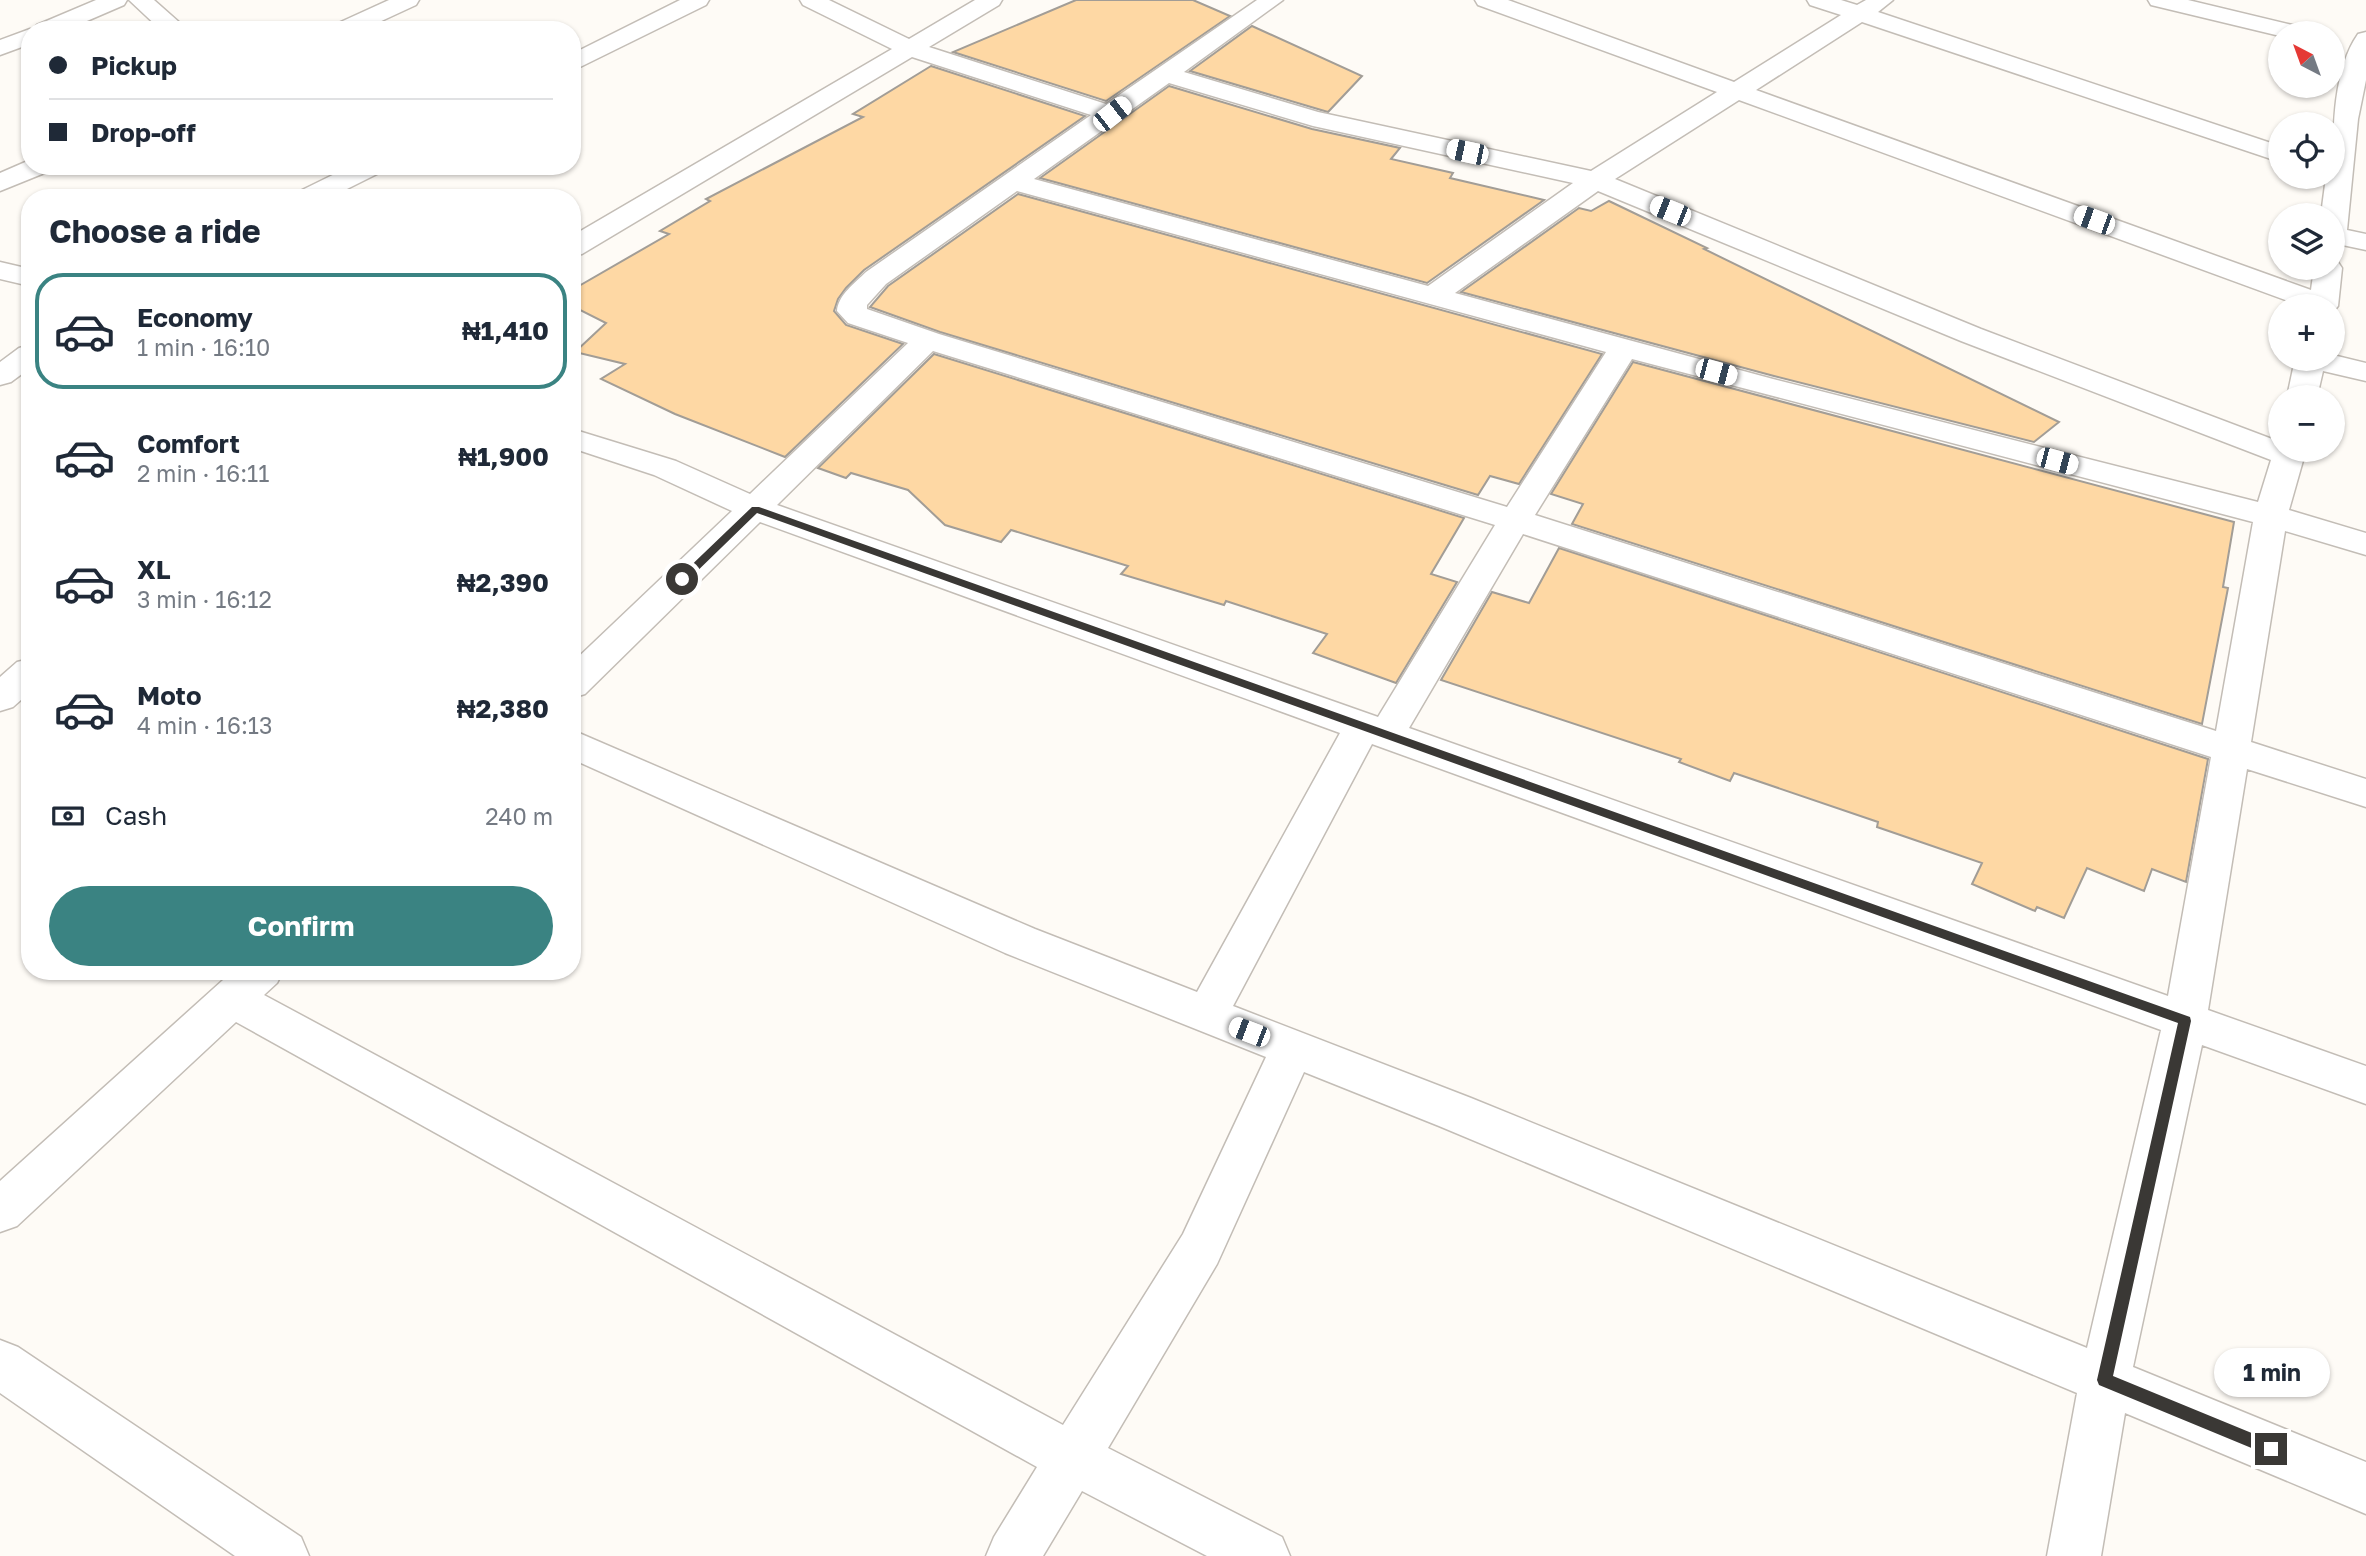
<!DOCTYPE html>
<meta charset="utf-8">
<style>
:root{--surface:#fff;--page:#f2f2f3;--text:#1f2937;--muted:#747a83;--line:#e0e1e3;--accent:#3a8382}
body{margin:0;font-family:"Golos Text",sans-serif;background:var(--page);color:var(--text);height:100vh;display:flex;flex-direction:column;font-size:26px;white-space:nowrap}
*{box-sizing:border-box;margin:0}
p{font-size:23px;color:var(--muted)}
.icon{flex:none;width:38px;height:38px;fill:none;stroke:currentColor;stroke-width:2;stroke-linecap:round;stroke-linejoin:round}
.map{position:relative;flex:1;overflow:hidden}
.sheet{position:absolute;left:21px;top:189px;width:560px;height:791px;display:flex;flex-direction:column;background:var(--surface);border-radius:28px;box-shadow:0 2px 5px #0004}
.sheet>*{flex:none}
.banner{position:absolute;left:21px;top:21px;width:560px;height:154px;border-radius:28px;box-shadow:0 2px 5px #0004;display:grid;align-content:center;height:154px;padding:0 28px;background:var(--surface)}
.needle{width:46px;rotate:319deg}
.fabs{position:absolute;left:2268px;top:21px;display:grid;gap:14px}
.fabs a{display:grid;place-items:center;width:77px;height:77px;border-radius:50%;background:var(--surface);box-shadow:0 2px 5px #0004;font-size:35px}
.end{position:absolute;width:32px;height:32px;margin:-16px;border:9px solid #3a3835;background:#fff;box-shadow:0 0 0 4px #fff}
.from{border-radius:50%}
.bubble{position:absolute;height:49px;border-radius:24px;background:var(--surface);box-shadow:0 2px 5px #0004;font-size:23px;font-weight:700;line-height:49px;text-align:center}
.car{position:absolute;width:21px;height:42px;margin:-21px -10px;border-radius:9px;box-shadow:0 0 5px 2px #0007;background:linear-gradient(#fff 24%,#345 0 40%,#fff 0 76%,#345 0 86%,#fff 0)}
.banner b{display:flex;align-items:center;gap:24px;height:66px;font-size:26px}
.banner b+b{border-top:2px solid var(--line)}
.banner i{width:18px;height:18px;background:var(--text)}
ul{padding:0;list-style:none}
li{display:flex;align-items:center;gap:21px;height:116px;margin:0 14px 10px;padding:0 14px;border:4px solid transparent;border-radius:28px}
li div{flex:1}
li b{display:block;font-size:26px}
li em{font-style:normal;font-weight:700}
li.selected{border-color:var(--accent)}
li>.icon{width:63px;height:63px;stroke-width:1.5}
h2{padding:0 28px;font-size:32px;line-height:84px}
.pay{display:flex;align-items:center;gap:18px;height:77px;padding:0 28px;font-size:26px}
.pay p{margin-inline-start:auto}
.cta{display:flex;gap:14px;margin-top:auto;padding:14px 28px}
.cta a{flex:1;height:80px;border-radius:42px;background:var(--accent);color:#fff;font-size:28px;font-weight:700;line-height:80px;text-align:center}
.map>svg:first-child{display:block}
</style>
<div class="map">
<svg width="2366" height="1556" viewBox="0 0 2366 1556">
<rect width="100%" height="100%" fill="#fefbf6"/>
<path fill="#fed8a4" stroke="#a29d96" stroke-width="2" d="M1076,0H1193L1230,16L1106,101L953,52Z
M1252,26L1362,76L1328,112L1190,71Z
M931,66L1085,116L864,270L846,288L838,299L834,311L846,325L903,344L785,457L675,414L601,379L625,364L575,352L606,323L572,306V290L669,234L660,231L710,201L706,199L863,117L853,114Z
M1169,86L1312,129L1400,148L1391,159L1453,173L1450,178L1544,200L1427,283L1040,178Z
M1018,194L1602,354L1519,484L1490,476L1478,495L940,332L870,307L888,286Z
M1609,201L1707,248L1704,249L2059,422L2034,442L1774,376L1461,292L1579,208L1591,211Z
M934,354L1464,518L1431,574L1457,582L1396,683L1313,653L1327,634L1226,601L1224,605L1121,574L1128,566L1011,530L1001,542L945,525L908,490L851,473L846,478L818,468Z
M1633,362L2234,522L2223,587L2228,588L2202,724L1572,524L1583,504L1551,494Z
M1559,548L2208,759L2186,882L2152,869L2144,891L2087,868L2064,918L2037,907L2035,911L1972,884L1982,863L1877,827L1878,822L1734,773L1730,781L1679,762L1681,759L1441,680L1492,592L1529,603Z"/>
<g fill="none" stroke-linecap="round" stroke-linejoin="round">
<g stroke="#c3bdb6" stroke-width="3">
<path id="street" d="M96,0H127L124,5L66,30H33L37,25Z
M129,0H154L188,30H161Z
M389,0H419L416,5L362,30H330L334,25Z
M680,0H709L706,5L572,71V54Z
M800,0H829L909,39L975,0H1002L999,5L929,47L1106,104L1257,0H1283L1184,72L1318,112L1591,171L1717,92L1478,5L1475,0H1508L1734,82L1841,15L1810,5L1807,0H1841L1857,5L1866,0H1893L1878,12L2280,146V162L1862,22L1756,90L2311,290L2314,268H2333V261L2338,262L2342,268L2338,306L2333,312V306H2302L1739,100L1615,179L1981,329L2280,442V450H2306L2289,510L2366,533V555L2285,531L2251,742L2366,779V807L2247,769L2208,1010L2366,1066V1104L2202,1045L2133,1367L2366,1462V1514L2125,1413L2101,1556H2047L2077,1393L1439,1126L1304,1072L1217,1264L1108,1448L1282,1537L1290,1556H1207L1082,1491L1043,1556H986L994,1537L1037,1467L236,1022L17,1226L0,1232V1181L233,971H283L277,983L264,995L1063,1425L1183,1234L1266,1057L1005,953L572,759V730L1035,929L1197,992L1340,733L760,522L585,694L572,698V663L732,511L654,475L572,448V429L676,461L750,494L908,343L848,323L837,311C838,295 855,283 866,272L1091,115L912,57L582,254L572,256V236L892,49L803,5ZM1169,83L1313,126L1573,183L1428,286L1034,179ZM1017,191L1606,352L1507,507L939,334L867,309V305L886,284ZM1598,191L1961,341L2271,460L2258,502L1773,379L1455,293ZM933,351L1495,525L1378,717L777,505ZM1632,359L2253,522L2216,731L1535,515ZM1523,534L2211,757L2168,996L1409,728ZM1372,744L2161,1030L2087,1348L1471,1098L1233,1006Z
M2148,0H2188L2305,28L2309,33H2280V36L2151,5Z
M30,29L33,30H30V44L0,55V40Z
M2366,32V80L2358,119L2347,230L2366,234V250L2333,243V215H2321L2326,177H2333C2333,134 2332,71 2358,34Z
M30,160V166H51L47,172L0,191V173Z
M351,166H385L381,172L329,198H295L298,192Z
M0,262L30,269V286L0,279Z
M30,345V368L11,382L0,385V362L19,348Z
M2333,355L2366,363V381L2323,371L2317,397H2287L2295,359H2333Z
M30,659V692L13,707L0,711V677L17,662Z
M0,1340L18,1347L301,1537L309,1556H235L0,1393Z"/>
</g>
<use href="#street" fill="#fff" fill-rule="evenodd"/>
</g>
<path fill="#3a3835" d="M752,507H759L2190,1017L2191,1021L2113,1376L2276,1443L2279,1449L2276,1454L2271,1456L2266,1454L2099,1385L2097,1380L2178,1023L757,513L686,582H679V577Z"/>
</svg>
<div class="fabs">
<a><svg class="needle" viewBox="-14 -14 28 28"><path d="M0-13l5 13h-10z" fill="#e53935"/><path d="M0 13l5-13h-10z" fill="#747a83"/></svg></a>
<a><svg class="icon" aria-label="locate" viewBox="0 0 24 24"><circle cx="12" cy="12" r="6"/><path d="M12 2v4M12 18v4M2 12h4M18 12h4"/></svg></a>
<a><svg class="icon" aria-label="layers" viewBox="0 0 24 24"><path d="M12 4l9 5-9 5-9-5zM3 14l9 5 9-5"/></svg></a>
<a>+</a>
<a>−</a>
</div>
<i class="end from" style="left:682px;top:579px"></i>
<i class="end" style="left:2271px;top:1449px"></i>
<div class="bubble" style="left:2214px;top:1348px;width:116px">1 min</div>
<i class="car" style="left:1112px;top:114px;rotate:52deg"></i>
<i class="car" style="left:1467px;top:152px;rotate:282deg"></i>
<i class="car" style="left:1670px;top:211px;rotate:292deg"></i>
<i class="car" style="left:2094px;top:220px;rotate:290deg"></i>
<i class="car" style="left:1716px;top:372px;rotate:105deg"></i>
<i class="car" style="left:2057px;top:461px;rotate:105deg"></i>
<i class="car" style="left:1249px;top:1032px;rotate:291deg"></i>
<div class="banner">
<b><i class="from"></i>Pickup</b>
<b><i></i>Drop-off</b>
</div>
<section class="sheet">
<h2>Choose a ride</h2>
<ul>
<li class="selected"><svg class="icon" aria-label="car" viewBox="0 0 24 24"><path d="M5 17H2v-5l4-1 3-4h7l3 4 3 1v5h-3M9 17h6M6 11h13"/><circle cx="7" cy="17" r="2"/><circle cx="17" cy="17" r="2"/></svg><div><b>Economy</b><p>1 min · 16:10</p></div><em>₦1,410</em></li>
<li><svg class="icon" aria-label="car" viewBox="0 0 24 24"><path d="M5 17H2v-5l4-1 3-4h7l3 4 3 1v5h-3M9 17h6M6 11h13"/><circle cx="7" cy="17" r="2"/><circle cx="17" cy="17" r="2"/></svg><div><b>Comfort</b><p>2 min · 16:11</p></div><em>₦1,900</em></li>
<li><svg class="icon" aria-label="car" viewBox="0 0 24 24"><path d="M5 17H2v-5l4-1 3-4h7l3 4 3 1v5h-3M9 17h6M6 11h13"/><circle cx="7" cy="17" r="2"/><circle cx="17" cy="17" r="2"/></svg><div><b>XL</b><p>3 min · 16:12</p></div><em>₦2,390</em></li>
<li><svg class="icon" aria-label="car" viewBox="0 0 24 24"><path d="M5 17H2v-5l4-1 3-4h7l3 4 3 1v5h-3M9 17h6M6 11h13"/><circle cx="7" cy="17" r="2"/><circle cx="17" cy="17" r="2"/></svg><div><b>Moto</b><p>4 min · 16:13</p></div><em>₦2,380</em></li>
</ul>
<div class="pay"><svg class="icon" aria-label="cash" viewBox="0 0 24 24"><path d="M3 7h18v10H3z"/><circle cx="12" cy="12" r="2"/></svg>Cash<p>240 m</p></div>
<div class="cta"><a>Confirm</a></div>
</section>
</div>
